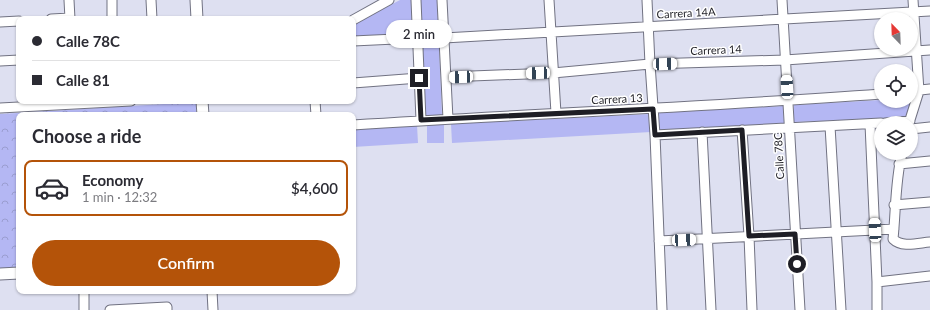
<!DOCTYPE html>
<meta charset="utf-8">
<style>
:root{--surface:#fff;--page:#f7f7f7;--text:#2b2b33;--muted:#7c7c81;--line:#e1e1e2;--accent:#b45309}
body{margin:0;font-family:Lato,sans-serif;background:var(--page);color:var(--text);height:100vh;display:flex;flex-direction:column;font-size:15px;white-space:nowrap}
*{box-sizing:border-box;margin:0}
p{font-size:13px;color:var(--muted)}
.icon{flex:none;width:22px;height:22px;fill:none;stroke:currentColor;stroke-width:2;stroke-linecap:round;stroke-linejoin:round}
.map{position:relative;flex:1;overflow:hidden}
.drawer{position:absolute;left:16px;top:112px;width:340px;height:182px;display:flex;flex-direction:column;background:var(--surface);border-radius:8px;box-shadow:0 1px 3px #0004}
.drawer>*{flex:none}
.guide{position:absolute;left:16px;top:16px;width:340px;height:88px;border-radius:8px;box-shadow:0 1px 3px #0004;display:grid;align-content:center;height:88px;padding:0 16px;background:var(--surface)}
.needle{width:26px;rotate:337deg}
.tools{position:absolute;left:874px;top:12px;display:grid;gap:8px}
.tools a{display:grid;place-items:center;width:44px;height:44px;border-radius:50%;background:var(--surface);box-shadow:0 1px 3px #0004;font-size:20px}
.end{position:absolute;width:18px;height:18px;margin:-9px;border:5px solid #1e1e25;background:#fff;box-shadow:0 0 0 2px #fff}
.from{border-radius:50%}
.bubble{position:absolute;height:28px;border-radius:14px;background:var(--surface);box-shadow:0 1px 3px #0004;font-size:13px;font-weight:600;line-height:28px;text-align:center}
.car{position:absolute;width:12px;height:24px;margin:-12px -6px;border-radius:5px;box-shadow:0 0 3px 1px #0007;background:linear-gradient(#fff 24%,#345 0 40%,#fff 0 76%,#345 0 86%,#fff 0)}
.guide b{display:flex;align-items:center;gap:14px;height:38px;font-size:15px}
.guide b+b{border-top:1px solid var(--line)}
.guide i{width:10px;height:10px;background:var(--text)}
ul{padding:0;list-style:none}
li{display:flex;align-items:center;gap:12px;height:56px;margin:0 8px 6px;padding:0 8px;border:2px solid transparent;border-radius:8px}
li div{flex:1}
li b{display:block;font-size:15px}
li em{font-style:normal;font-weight:600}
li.active{border-color:var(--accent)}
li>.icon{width:36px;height:36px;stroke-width:1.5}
h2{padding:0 16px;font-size:18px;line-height:48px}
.button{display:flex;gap:8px;margin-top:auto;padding:8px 16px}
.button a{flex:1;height:46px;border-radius:24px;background:var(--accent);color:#fff;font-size:16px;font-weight:600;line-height:46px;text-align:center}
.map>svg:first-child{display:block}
</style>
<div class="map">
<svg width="930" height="310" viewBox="0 0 930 310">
<defs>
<pattern id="park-crowns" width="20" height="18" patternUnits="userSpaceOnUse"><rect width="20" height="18" fill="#b4b7f3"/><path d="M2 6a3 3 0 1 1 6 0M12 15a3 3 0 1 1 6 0" fill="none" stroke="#9a9dd0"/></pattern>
</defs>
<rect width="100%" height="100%" fill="#dee0f1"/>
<path fill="#b4b7f3" d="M400,0H411L412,36L353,37V25Z
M420,0H437L442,115H425Z
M911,99H912L908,118L794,122V105L881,100L911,101Z
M783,106L784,123L659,131V113Z
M650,114L651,132L452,143L451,124Z
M417,125L418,143L353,147V129Z
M427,125H444V143H427Z"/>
<path fill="url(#park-crowns)" d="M196,102V115H19V268L0,269V114Z"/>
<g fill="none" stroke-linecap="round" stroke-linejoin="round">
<g stroke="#717282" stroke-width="11">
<path id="minor" d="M69,0L70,19
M112,0V19
M151,0L152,19
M416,0L421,120
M442,0L448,119
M549,0L556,113
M647,0L650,64L655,135L662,310
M782,0L800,310
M51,19L70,18
M353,20L389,0
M0,22L19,21
M444,38L930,11
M353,41L417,38
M0,61L19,60
M446,77L553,73L650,64L785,60L930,50
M353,83L419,78
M911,91L930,89
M315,101L316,115
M0,108L131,101
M885,123L910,121
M909,123L919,91L913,0
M870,124L877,282V310
M353,125C529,114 705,107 881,94
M830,126L841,310
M911,129L930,127
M742,130L749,236L752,310
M702,132L711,310
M655,135L881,123
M902,153C895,182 896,210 893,239C902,248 918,243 930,242
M899,164L930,161
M894,205L930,202
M659,241L894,229
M877,282L930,276
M84,291V310
M212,291L213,310
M110,310L167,307V310"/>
</g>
<g stroke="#717282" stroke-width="13">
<path id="tertiary" d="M196,0L197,19
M202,101L203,115
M0,274L19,273"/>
</g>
<use href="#minor" stroke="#fff" stroke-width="9"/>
<use href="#tertiary" stroke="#fff" stroke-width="11"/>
</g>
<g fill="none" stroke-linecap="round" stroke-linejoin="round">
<path stroke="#1e1e25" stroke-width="5" d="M419,78L421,120L653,109L655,135L742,130L749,236L795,234L797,264"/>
</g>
<g text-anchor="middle" stroke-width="3" stroke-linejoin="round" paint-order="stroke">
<g font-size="11" fill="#1e1e25" stroke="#fff">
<text transform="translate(686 13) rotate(-3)" y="4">Carrera 14A</text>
<text transform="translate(716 50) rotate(-2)" y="4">Carrera 14</text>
<text transform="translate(617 99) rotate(-3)" y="4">Carrera 13</text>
<text transform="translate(779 156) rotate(-93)" y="4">Calle 78C</text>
</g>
</g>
</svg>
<div class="tools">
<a><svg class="needle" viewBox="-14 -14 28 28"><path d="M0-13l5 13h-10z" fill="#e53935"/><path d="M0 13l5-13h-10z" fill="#7c7c81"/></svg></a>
<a><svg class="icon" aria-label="locate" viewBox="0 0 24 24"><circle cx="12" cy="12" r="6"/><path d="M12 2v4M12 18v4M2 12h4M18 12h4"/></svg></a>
<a><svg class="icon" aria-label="layers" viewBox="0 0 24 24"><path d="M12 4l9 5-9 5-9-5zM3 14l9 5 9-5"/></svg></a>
</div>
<i class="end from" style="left:797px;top:264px"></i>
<i class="end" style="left:419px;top:78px"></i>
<div class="bubble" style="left:386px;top:20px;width:66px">2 min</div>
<i class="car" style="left:665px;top:64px;rotate:88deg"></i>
<i class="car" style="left:538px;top:73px;rotate:268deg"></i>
<i class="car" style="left:461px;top:77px;rotate:268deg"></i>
<i class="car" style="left:787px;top:87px;rotate:357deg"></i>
<i class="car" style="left:875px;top:230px;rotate:357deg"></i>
<i class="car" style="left:684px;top:240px;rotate:87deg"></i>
<div class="guide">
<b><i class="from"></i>Calle 78C</b>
<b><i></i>Calle 81</b>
</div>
<section class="drawer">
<h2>Choose a ride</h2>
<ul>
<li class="active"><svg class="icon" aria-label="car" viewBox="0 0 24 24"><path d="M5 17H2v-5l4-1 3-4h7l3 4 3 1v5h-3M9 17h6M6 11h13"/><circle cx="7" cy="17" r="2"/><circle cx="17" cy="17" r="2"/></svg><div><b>Economy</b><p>1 min · 12:32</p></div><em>$4,600</em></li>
</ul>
<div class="button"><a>Confirm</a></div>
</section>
</div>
